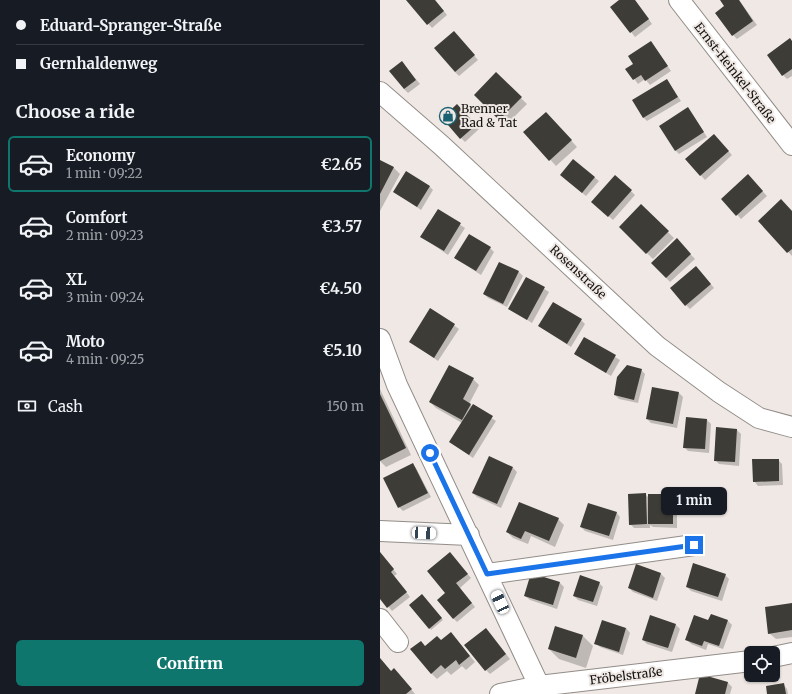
<!DOCTYPE html>
<meta charset="utf-8">
<style>
:root{--surface:#171b24;--page:#242831;--text:#f1f3f6;--muted:#9ea1a6;--line:#363941;--accent:#0f766e}
body{margin:0;font-family:Merriweather,serif;background:var(--page);color:var(--text);height:100vh;display:flex;flex-direction:column;font-size:15px;white-space:nowrap}
*{box-sizing:border-box;margin:0}
p{font-size:13px;color:var(--muted)}
.icon{flex:none;width:22px;height:22px;fill:none;stroke:currentColor;stroke-width:2;stroke-linecap:round;stroke-linejoin:round}
.map{position:relative;flex:1;overflow:hidden}
.panel{display:flex;flex-direction:column;background:var(--surface);width:380px}
.panel>*{flex:none}
.guide{display:grid;align-content:center;height:88px;padding:0 16px;background:var(--surface)}
.buttons{position:absolute;left:364px;top:646px;display:grid;gap:8px}
.buttons a{display:grid;place-items:center;width:36px;height:36px;border-radius:6px;background:var(--surface);box-shadow:0 1px 3px #0004;font-size:20px}
.end{position:absolute;width:18px;height:18px;margin:-9px;border:5px solid #1a73e8;background:#fff;box-shadow:0 0 0 2px #fff}
.from{border-radius:50%}
.bubble{position:absolute;height:28px;border-radius:6px;background:var(--surface);box-shadow:0 1px 3px #0004;font-size:13px;font-weight:700;line-height:28px;text-align:center}
.car{position:absolute;width:12px;height:24px;margin:-12px -6px;border-radius:5px;box-shadow:0 0 3px 1px #0007;background:linear-gradient(#fff 24%,#345 0 40%,#fff 0 76%,#345 0 86%,#fff 0)}
.guide b{display:flex;align-items:center;gap:14px;height:38px;font-size:15px}
.guide b+b{border-top:1px solid var(--line)}
.guide i{width:10px;height:10px;background:var(--text)}
ul{padding:0;list-style:none}
li{display:flex;align-items:center;gap:12px;height:56px;margin:0 8px 6px;padding:0 8px;border:2px solid transparent;border-radius:6px}
li div{flex:1}
li b{display:block;font-size:15px}
li em{font-style:normal;font-weight:700}
li.current{border-color:var(--accent)}
li>.icon{width:36px;height:36px;stroke-width:1.5}
h2{padding:0 16px;font-size:18px;line-height:48px}
.pay{display:flex;align-items:center;gap:10px;height:44px;padding:0 16px;font-size:15px}
.pay p{margin-inline-start:auto}
.action{display:flex;gap:8px;margin-top:auto;padding:8px 16px}
.action a{flex:1;height:46px;border-radius:6px;background:var(--accent);color:#fff;font-size:16px;font-weight:700;line-height:46px;text-align:center}
main{display:flex;flex:1;min-height:0}
.map>svg:first-child{display:block}
</style>
<main>
<section class="panel">
<div class="guide">
<b><i class="from"></i>Eduard-Spranger-Straße</b>
<b><i></i>Gernhaldenweg</b>
</div>
<h2>Choose a ride</h2>
<ul>
<li class="current"><svg class="icon" aria-label="car" viewBox="0 0 24 24"><path d="M5 17H2v-5l4-1 3-4h7l3 4 3 1v5h-3M9 17h6M6 11h13"/><circle cx="7" cy="17" r="2"/><circle cx="17" cy="17" r="2"/></svg><div><b>Economy</b><p>1 min · 09:22</p></div><em>€2.65</em></li>
<li><svg class="icon" aria-label="car" viewBox="0 0 24 24"><path d="M5 17H2v-5l4-1 3-4h7l3 4 3 1v5h-3M9 17h6M6 11h13"/><circle cx="7" cy="17" r="2"/><circle cx="17" cy="17" r="2"/></svg><div><b>Comfort</b><p>2 min · 09:23</p></div><em>€3.57</em></li>
<li><svg class="icon" aria-label="car" viewBox="0 0 24 24"><path d="M5 17H2v-5l4-1 3-4h7l3 4 3 1v5h-3M9 17h6M6 11h13"/><circle cx="7" cy="17" r="2"/><circle cx="17" cy="17" r="2"/></svg><div><b>XL</b><p>3 min · 09:24</p></div><em>€4.50</em></li>
<li><svg class="icon" aria-label="car" viewBox="0 0 24 24"><path d="M5 17H2v-5l4-1 3-4h7l3 4 3 1v5h-3M9 17h6M6 11h13"/><circle cx="7" cy="17" r="2"/><circle cx="17" cy="17" r="2"/></svg><div><b>Moto</b><p>4 min · 09:25</p></div><em>€5.10</em></li>
</ul>
<div class="pay"><svg class="icon" aria-label="cash" viewBox="0 0 24 24"><path d="M3 7h18v10H3z"/><circle cx="12" cy="12" r="2"/></svg>Cash<p>150 m</p></div>
<div class="action"><a>Confirm</a></div>
</section>
<div class="map">
<svg width="412" height="694" viewBox="0 0 412 694">
<rect width="100%" height="100%" fill="#efe8e4"/>
<path fill="#0003" d="M27,0H55L67,15L52,28Z
M241,0H255L272,24L255,37L232,7Z
M341,0H359L377,25L357,39L353,35L345,7Z
M78,36L98,60L79,76L75,72Z
M412,41V76L407,79L403,75Z
M271,42L291,71L270,85L265,79L258,84L247,69L255,64Z
M22,62L40,84L28,93L24,89Z
M116,74L147,104L126,125L95,95Z
M287,80L301,101L267,121L263,117Z
M308,108L327,137L299,154L295,150Z
M81,110L99,129L85,142L81,138Z
M172,119L197,147L176,166L145,132Z
M337,139L352,155L325,180L306,159Z
M193,160L219,181L206,196L185,179Z
M0,161L14,168L20,174L0,211Z
M235,176L255,195L233,220L217,206Z
M372,180L387,196L361,219L343,199Z
M49,186L53,190L41,210L15,192Z
M261,206L294,238L273,259L240,227Z
M58,210L85,228L68,255L42,237Z
M412,212V256L379,221Z
M297,240L315,259L290,282L272,263Z
M110,248L114,252L101,275L75,258Z
M119,263L139,272L143,276L127,307L108,298L104,294Z
M320,271L334,288L310,309L306,305Z
M147,278L169,292L152,323L130,309Z
M51,309L79,329L58,361L30,341Z
M201,320L205,324L191,347L159,326Z
M204,338L240,360L231,376L195,354Z
M261,370L265,374L258,403L239,399L235,395Z
M93,379L99,385L89,404L116,421L93,458L70,442L82,423L56,408L50,402Z
M0,389L31,455L6,467L0,461Z
M299,393L303,397L297,428L271,423L267,419Z
M327,420L331,424L329,453L308,451L304,447Z
M357,430L361,434L359,466L339,464L335,460Z
M398,460L402,464L403,485L378,486L374,481Z
M32,464L36,468L51,497L23,511L19,507Z
M133,468L137,472L121,508L97,497L93,493Z
M265,494L269,498V495H293L297,499V528L273,527L270,525V528H254L250,524Z
M236,512L240,517L233,540L205,531L201,527Z
M178,519L184,525L175,547L151,536L148,544L133,538L127,532Z
M0,552L17,574L14,576L30,597L12,611L0,597Z
M74,558L91,578L80,588L95,607L77,622L73,618L66,593Z
M257,565L281,574L285,578L277,601L253,592L249,588Z
M345,575L349,579L342,601L311,591L307,587Z
M180,583L184,587L177,609L150,600L145,596Z
M219,583L223,587L217,606L198,600L194,596Z
M44,597L63,620L51,630L50,628Z
M412,604V637L396,639L389,633Z
M348,621L352,625L343,649L328,644L326,650L311,644L307,640Z
M296,625L300,629L292,652L267,644L263,640Z
M176,627L203,636L213,646L206,668L179,659L169,649Z
M246,628L250,633L243,655L220,647L216,643Z
M71,633L95,662L86,670L82,666L71,675L67,671L57,679L51,673L46,647L61,641Z
M110,633L130,659L110,674L106,670Z
M0,658L11,672L18,673L35,694H0Z
M348,683L352,687L350,694H316Z
M403,684L407,689L408,694H388Z"/>
<path fill="#3e3c36" d="M26,0H55L64,11L47,25Z
M239,0H255L269,19L250,33L230,7Z
M340,0H359L373,21L352,36L335,13L344,6Z
M74,31L95,55L75,72L54,48Z
M410,38L412,41V69L402,76L387,55Z
M271,41L288,66L265,81L261,75L253,80L245,69L253,64L248,56Z
M22,61L36,80L24,89L9,71Z
M116,72L142,97L119,120L94,95Z
M287,79L298,97L263,118L252,100Z
M77,104L96,125L80,139L62,118Z
M308,107L324,132L295,151L279,126Z
M166,112L192,140L169,161L143,132Z
M334,134L349,151L320,176L305,159Z
M193,159L215,177L202,193L180,175Z
M0,160L14,167L0,194Z
M26,171L50,186L37,207L13,192Z
M368,174L383,191L356,216L341,199Z
M235,175L252,190L228,217L211,202Z
M401,199L412,211V249L407,253L378,221Z
M261,204L289,231L266,254L239,227Z
M58,209L81,223L64,251L40,237Z
M89,234L111,247L96,271L74,258Z
M297,238L311,254L286,278L271,263Z
M119,262L139,271L123,304L103,294Z
M316,266L331,284L305,306L290,288Z
M146,277L165,287L147,320L128,309Z
M173,302L202,319L187,344L158,326Z
M50,308L75,324L54,358L29,342Z
M204,337L236,355L226,373L194,354Z
M69,365L94,378L83,399L91,404L82,420L49,402Z
M247,365L262,369L254,400L234,395L237,377Z
M272,387L299,392L293,424L266,419Z
M0,394L26,448L0,461Z
M93,404L113,416L89,455L69,442Z
M306,417L327,419L325,449L303,448Z
M336,427L357,429L355,462L334,461Z
M109,456L133,467L117,504L92,493Z
M372,459H399V481L373,482Z
M33,463L48,493L18,508L3,478Z
M266,493L267,524L249,525L248,494Z
M268,494H293V524H268Z
M139,502L179,518L169,541L145,531L141,539L126,532Z
M208,503L237,512L229,536L200,527Z
M0,552L14,569L11,572L27,592L7,608L0,599Z
M70,552L88,574L76,583L92,603L73,619L57,600L65,593L47,571Z
M313,563L346,574L338,597L306,587Z
M256,564L281,573L273,598L248,588Z
M151,573L180,582L173,605L144,596Z
M200,575L220,582L213,602L193,596Z
M42,594L62,618L49,629L29,605Z
M412,603V630L388,634L385,607Z
M331,614L348,620L339,646L324,641L322,646L305,640L314,615L328,620Z
M270,615L296,624L288,648L262,640Z
M222,620L246,628L239,652L214,644Z
M175,626L203,635L196,658L168,649Z
M106,628L126,654L105,671L84,645Z
M71,632L90,656L79,665L76,660L65,669L61,665L51,674L30,649L41,641L45,646L57,636L61,640Z
M0,658L11,671L14,668L32,689L26,694H0Z
M320,674L348,682L345,694H315Z
M404,683L406,694H387L386,686Z"/>
<g fill="none" stroke-linecap="round" stroke-linejoin="round">
<g stroke="#938d89" stroke-width="22">
<path id="minor" d="M299,0L412,145
M0,92L61,145L277,346L339,392L379,418L412,427
M0,339L17,385L163,694
M0,531L89,535
M107,574L314,545
M0,619L18,642
M393,657L412,653
M120,694L159,686L371,661"/>
</g>
<use href="#minor" stroke="#fff" stroke-width="20"/>
</g>
<g fill="none" stroke-linecap="round" stroke-linejoin="round">
<path stroke="#1a73e8" stroke-width="5" d="M50,453L107,574L314,545"/>
</g>
<defs>
<g id="shop-ring" transform="scale(0.9)"><circle r="9.5" fill="#efe8e4" stroke="#1a6171" stroke-width="1.5"/><path d="M-5-2.5h2.3a2.7 3.5 0 0 1 5.4 0H5L5.5 6h-11ZM-1.5-2.5h3a1.5 2.3 0 0 0-3 0Z" fill="#1a6171"/></g>
</defs>
<g fill-rule="evenodd">
<use href="#shop-ring" x="68" y="116"/>
</g>
<g text-anchor="middle" stroke-width="4" stroke-linejoin="round" paint-order="stroke">
<g font-size="12" fill="#13110f" stroke="#efe8e4">
<text transform="translate(355 73) rotate(52)" y="4">Ernst-Heinkel-Straße</text>
<text transform="translate(198 272) rotate(43)" y="4">Rosenstraße</text>
<text transform="translate(246 676) rotate(-7)" y="4">Fröbelstraße</text>
</g>
<g font-size="12" fill="#13110f" stroke="#efe8e4" text-anchor="start">
<text x="81" y="113">Brenner<tspan x="81" dy="14">Rad &amp; Tat</tspan></text>
</g>
</g>
</svg>
<div class="buttons">
<a><svg class="icon" aria-label="locate" viewBox="0 0 24 24"><circle cx="12" cy="12" r="6"/><path d="M12 2v4M12 18v4M2 12h4M18 12h4"/></svg></a>
</div>
<i class="end from" style="left:50px;top:453px"></i>
<i class="end" style="left:314px;top:545px"></i>
<div class="bubble" style="left:281px;top:487px;width:66px">1 min</div>
<i class="car" style="left:44px;top:533px;rotate:93deg"></i>
<i class="car" style="left:120px;top:602px;rotate:335deg"></i>
</div>
</main>
